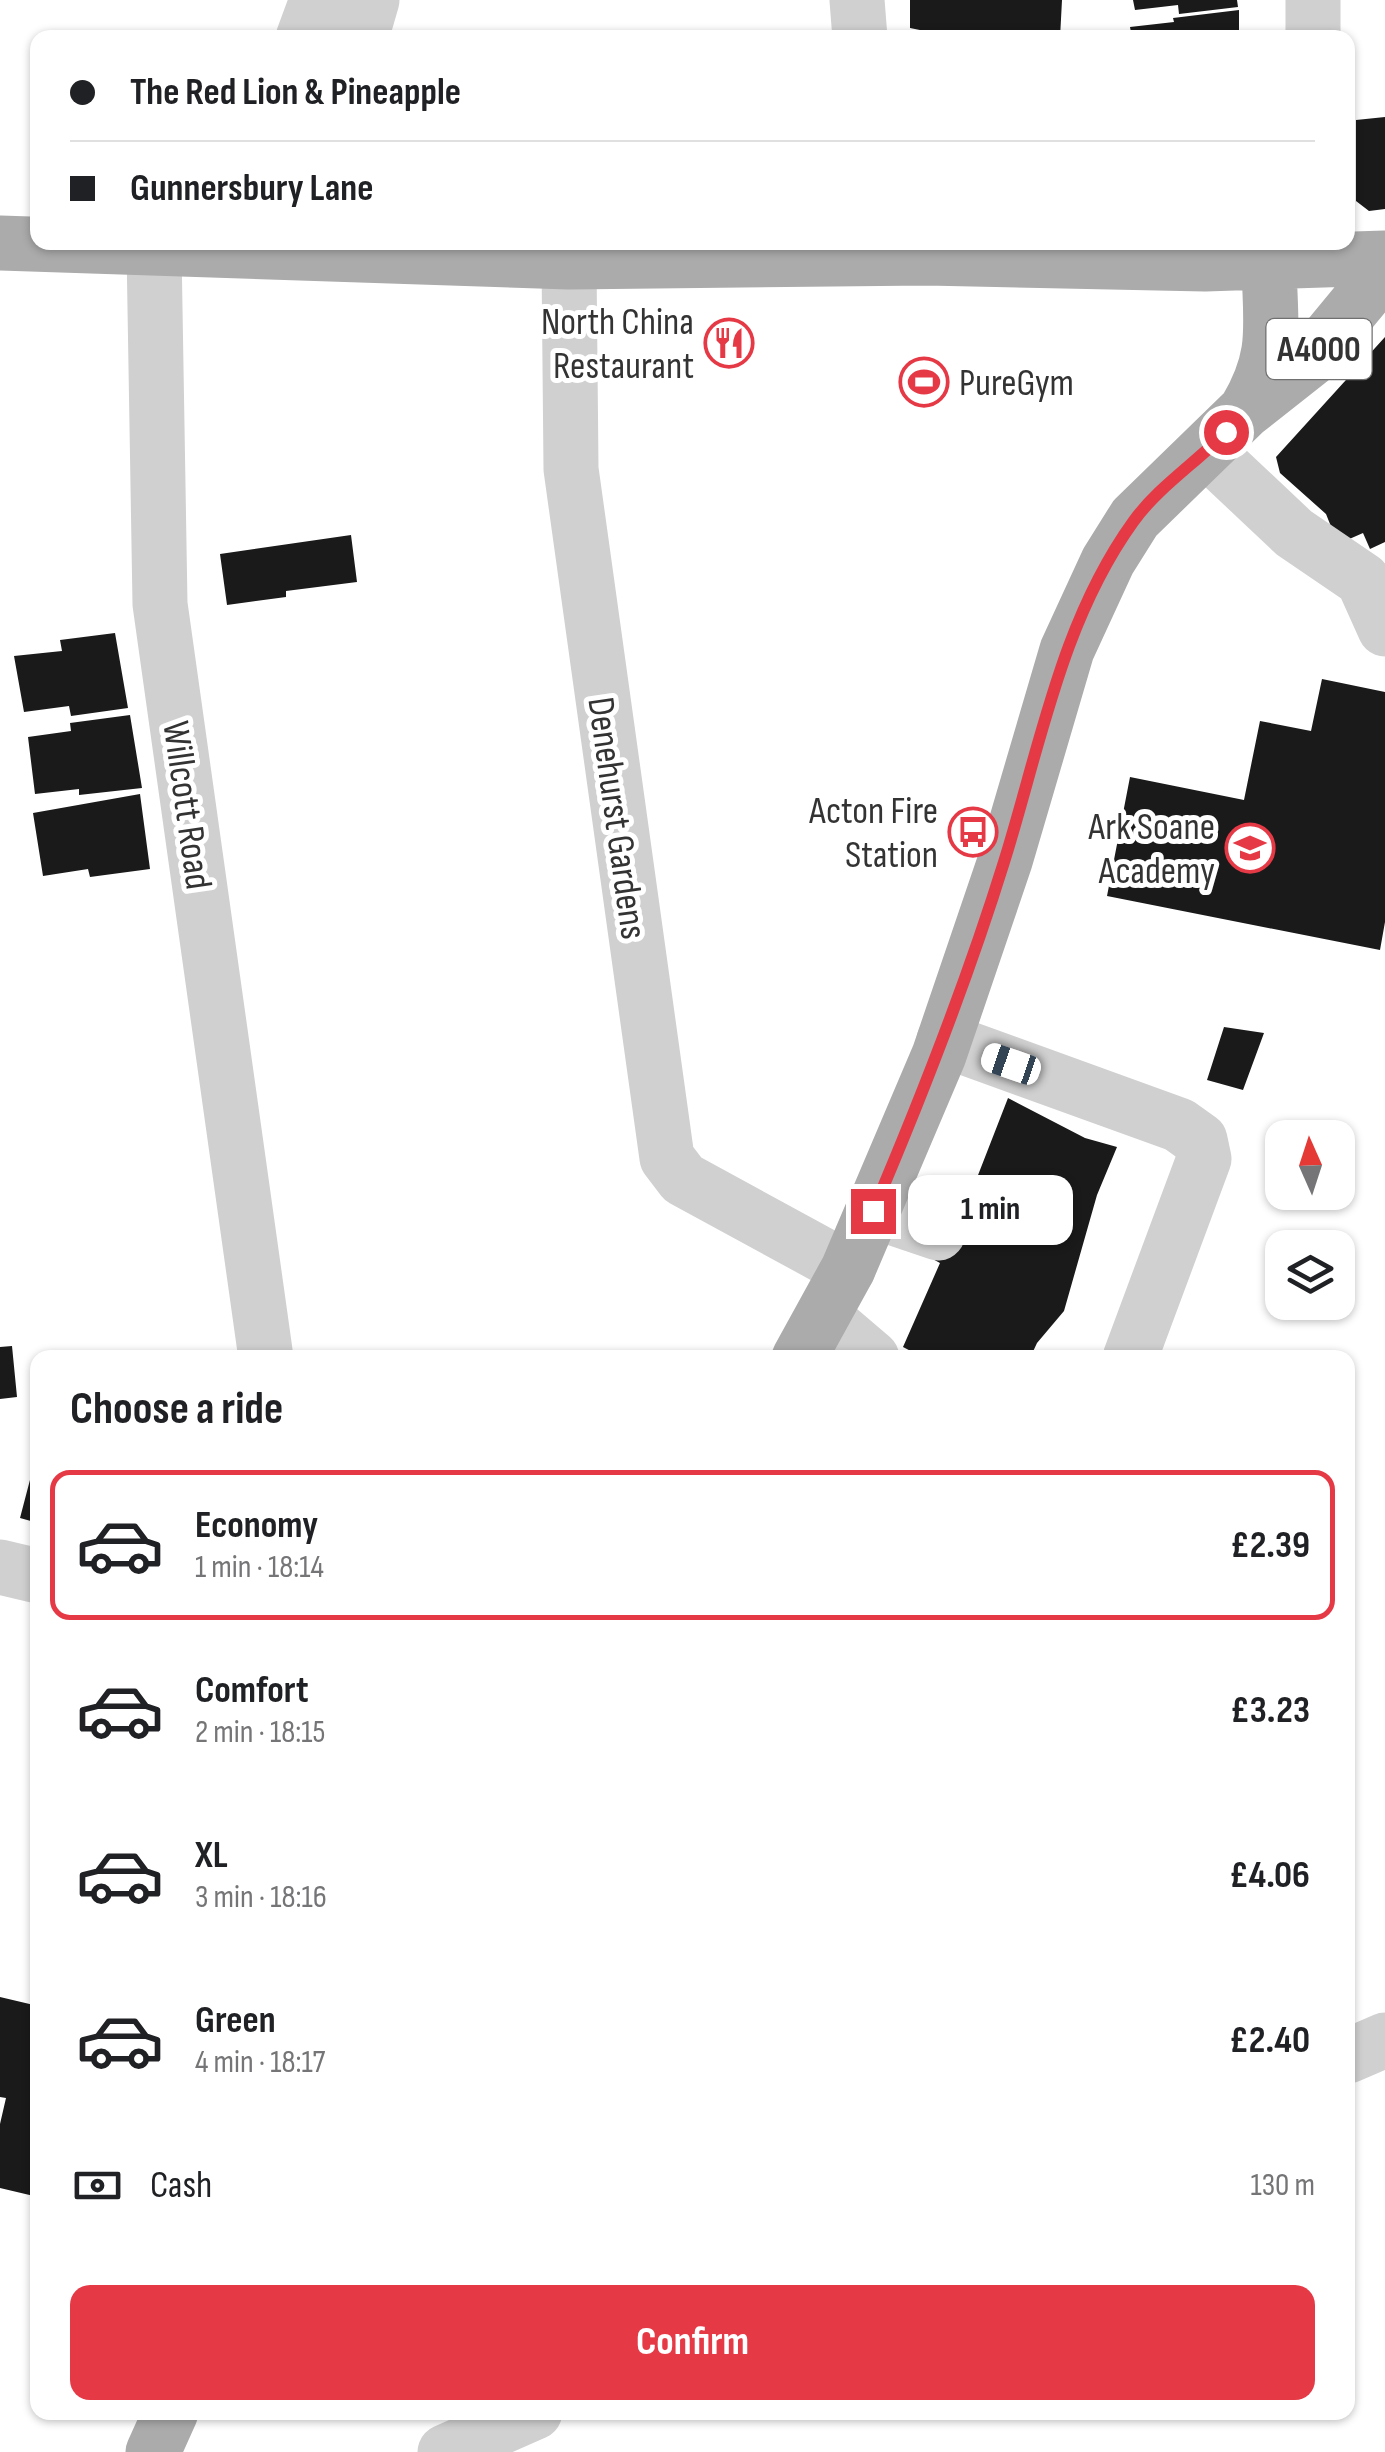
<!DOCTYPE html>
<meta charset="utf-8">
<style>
:root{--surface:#fff;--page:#f2f2f2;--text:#202124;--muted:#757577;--line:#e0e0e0;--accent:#e63946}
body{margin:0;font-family:"Sofia Sans Condensed",sans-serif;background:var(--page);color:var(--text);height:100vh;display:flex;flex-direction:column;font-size:38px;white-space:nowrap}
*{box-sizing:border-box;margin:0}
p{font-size:32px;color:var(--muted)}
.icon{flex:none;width:55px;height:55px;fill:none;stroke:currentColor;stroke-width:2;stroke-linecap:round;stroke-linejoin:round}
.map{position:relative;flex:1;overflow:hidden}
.panel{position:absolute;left:30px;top:1350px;width:1325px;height:1070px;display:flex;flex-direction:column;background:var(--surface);border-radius:20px;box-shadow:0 2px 8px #0004}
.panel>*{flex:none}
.top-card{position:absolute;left:30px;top:30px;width:1325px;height:220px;border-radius:20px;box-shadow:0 2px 8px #0004;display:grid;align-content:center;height:220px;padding:0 40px;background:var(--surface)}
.needle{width:65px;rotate:357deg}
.buttons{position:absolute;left:1265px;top:1120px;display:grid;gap:20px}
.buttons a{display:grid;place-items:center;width:90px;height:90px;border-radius:20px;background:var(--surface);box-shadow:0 2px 8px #0004;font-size:50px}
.end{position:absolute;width:45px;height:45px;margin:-22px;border:12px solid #e63946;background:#fff;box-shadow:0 0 0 5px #fff}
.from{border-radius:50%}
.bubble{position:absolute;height:70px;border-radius:20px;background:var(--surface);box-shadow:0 2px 8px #0004;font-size:32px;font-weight:700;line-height:70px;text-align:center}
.car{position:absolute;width:30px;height:60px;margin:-30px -15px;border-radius:12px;box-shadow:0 0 8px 2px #0007;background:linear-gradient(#fff 24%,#345 0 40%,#fff 0 76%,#345 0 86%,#fff 0)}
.top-card b{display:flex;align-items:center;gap:35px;height:95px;font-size:38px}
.top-card b+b{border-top:2px solid var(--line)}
.top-card i{width:25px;height:25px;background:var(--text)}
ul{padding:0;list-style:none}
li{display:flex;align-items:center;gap:30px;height:150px;margin:0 20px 15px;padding:0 20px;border:5px solid transparent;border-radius:20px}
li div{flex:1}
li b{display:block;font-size:38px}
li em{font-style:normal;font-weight:700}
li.selected{border-color:var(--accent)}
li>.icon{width:90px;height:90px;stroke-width:1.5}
h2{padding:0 40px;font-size:45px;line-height:120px}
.pay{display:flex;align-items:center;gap:25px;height:110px;padding:0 40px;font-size:38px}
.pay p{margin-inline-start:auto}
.primary-button{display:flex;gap:20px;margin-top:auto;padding:20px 40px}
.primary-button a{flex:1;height:115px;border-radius:20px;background:var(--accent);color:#fff;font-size:40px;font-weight:700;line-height:115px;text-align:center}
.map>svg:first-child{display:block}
</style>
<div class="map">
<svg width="1385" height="2452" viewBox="0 0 1385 2452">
<rect width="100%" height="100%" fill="#fff"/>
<path fill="#1a1a1a" d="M910,0H1062L1060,38H959L910,28Z
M1133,0H1237L1238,7L1179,14L1178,5L1135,10Z
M1239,10V38H1132L1130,27L1174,22L1173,18Z
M1385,117V209L1369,211L1356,201V120Z
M1385,337V542L1370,549L1363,533L1338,544L1326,514L1280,473L1276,457Z
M351,535L357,582L286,591V597L227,605L220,554Z
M115,633L128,708L71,716L69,706L24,712L14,656L62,651L60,640Z
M1322,679L1385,692V922L1380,950L1107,896L1130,777L1244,800L1260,721L1311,731Z
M130,715L142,788L79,795V789L35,794L28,737L71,731L70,723Z
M140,794L150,869L90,877L88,869L43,876L33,813Z
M1224,1027L1264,1033L1243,1090L1207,1080Z
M1008,1098L1085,1138L1117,1147L1097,1195L1064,1311L1037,1343L1030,1358H924L903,1347L940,1263L929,1257L957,1184L973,1188Z
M12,1346L17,1397L0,1399V1347Z
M36,1457L38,1458V1523L20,1518Z
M0,1997L38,2006V2197L0,2188V2124L6,2098L0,2097Z"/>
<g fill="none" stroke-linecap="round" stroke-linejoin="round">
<path stroke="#d0d0d0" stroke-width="55" d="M857,0L860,38
M1313,0V38
M303,38L317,0
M361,38L372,0
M154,249L160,604L266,1358
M569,262L571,469L667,1158L683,1179L848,1269
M1207,451L1294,533L1363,580L1385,629
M944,1040L1179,1125L1200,1140L1204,1159L1130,1358
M873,1211L938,1233
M824,1317L872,1358
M0,1567L38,1576
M1348,2056L1385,2040
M445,2452L535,2412"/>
<path stroke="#ababab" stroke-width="55" d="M0,243L569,262L927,258L1205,264L1385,258
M1246,410C1279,355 1270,324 1269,263
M799,1358L848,1269L939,1055L1005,861L1067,650L1108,561L1135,518L1244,412L1310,360L1367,291L1385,276
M153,2452L171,2412"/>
</g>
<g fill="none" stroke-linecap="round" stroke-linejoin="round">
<path stroke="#e63946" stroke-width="12" d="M873,1211C922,1096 967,981 1004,862C1040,747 1061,622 1133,522C1157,488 1197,462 1226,432"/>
</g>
<defs>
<g id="restaurant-ring" transform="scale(2.5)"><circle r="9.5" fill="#fff" stroke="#e63946" stroke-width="1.5"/><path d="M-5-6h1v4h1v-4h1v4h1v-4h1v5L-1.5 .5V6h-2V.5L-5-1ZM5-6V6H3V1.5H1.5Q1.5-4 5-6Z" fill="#e63946"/></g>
<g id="stadium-ring" transform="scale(2.5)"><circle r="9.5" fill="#fff" stroke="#e63946" stroke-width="1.5"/><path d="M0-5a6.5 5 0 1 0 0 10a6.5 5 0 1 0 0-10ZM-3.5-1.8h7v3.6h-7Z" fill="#e63946"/></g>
<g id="bus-ring" transform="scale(2.5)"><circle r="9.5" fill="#fff" stroke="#e63946" stroke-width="1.5"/><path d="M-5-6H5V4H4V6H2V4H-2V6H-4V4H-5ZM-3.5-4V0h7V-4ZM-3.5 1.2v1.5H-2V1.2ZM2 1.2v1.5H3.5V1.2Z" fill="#e63946"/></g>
<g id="school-ring" transform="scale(2.5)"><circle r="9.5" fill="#fff" stroke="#e63946" stroke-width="1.5"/><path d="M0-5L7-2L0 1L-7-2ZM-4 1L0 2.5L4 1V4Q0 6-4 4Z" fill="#e63946"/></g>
</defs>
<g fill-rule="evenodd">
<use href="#restaurant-ring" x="729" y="343"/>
<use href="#stadium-ring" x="924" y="382"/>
<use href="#bus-ring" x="973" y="832"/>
<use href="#school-ring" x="1250" y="848"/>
</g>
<g text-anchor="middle" stroke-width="10" stroke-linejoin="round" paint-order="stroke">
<rect fill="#fff" stroke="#707070" stroke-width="2.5" x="1266.5" y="319" width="105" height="60" rx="8"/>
<g font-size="35" font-weight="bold" fill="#333">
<text x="1319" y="361">A4000</text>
</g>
<g font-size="38" fill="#333" stroke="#fff" text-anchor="end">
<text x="694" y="334">North China<tspan x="694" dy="44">Restaurant</tspan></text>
<text x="959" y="395" text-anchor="start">PureGym</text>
<text x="938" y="823">Acton Fire<tspan x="938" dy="44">Station</tspan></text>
<text x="1215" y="839">Ark Soane<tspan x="1215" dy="44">Academy</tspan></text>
</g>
<g font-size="38" fill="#333" stroke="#fff">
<text transform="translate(188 805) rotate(82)" y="13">Willcott Road</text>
<text transform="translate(618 818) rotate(82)" y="13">Denehurst Gardens</text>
</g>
</g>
</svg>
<div class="buttons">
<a><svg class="needle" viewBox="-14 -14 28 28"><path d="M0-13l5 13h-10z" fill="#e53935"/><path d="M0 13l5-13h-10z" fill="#757577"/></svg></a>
<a><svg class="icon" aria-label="layers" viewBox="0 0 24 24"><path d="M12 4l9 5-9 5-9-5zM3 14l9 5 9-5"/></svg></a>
</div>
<i class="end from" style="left:1226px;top:432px"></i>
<i class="end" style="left:873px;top:1211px"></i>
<div class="bubble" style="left:908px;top:1175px;width:165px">1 min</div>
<i class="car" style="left:1011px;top:1064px;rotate:289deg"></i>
<div class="top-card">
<b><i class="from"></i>The Red Lion &amp; Pineapple</b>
<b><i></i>Gunnersbury Lane</b>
</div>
<section class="panel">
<h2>Choose a ride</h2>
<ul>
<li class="selected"><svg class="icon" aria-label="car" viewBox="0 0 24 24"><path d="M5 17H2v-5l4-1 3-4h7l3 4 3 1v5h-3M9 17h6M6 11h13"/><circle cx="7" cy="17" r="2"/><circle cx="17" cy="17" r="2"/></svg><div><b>Economy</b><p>1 min · 18:14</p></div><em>£2.39</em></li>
<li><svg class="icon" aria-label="car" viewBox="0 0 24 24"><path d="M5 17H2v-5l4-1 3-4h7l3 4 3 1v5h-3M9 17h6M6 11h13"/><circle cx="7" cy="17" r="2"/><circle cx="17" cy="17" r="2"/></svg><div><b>Comfort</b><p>2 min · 18:15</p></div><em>£3.23</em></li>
<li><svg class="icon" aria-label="car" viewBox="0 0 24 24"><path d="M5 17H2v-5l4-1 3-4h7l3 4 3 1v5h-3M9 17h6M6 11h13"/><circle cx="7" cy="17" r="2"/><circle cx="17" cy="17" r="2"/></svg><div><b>XL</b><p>3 min · 18:16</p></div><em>£4.06</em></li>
<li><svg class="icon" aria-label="car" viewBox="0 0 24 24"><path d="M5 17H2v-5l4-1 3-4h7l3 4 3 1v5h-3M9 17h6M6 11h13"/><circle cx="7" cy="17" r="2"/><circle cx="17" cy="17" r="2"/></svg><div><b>Green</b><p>4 min · 18:17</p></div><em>£2.40</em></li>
</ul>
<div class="pay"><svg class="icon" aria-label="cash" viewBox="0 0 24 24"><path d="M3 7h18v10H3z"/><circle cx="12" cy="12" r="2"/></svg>Cash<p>130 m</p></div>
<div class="primary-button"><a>Confirm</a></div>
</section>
</div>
